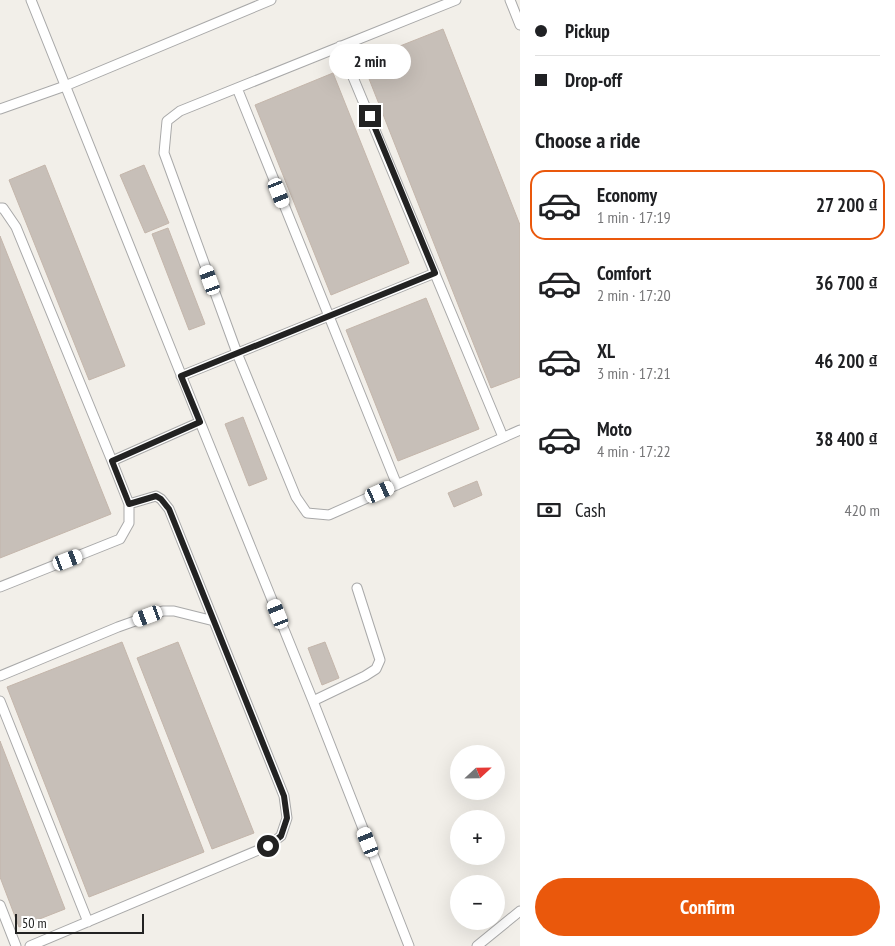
<!DOCTYPE html>
<meta charset="utf-8">
<style>
:root{--surface:#fff;--page:#f6f6f6;--text:#202124;--muted:#757577;--line:#e0e0e0;--accent:#ea580c}
body{margin:0;font-family:"PT Sans Narrow",sans-serif;background:var(--page);color:var(--text);height:100vh;display:flex;flex-direction:column;font-size:19px;white-space:nowrap}
*{box-sizing:border-box;margin:0}
p{font-size:16px;color:var(--muted)}
.icon{flex:none;width:28px;height:28px;fill:none;stroke:currentColor;stroke-width:2;stroke-linecap:round;stroke-linejoin:round}
.map{position:relative;flex:1;overflow:hidden}
.drawer{display:flex;flex-direction:column;background:var(--surface);width:375px}
.drawer>*{flex:none}
.top-card{display:grid;align-content:center;height:110px;padding:0 15px;background:var(--surface)}
.needle{width:32px;rotate:68deg}
.fabs{position:absolute;left:450px;top:745px;display:grid;gap:10px}
.fabs a{display:grid;place-items:center;width:55px;height:55px;border-radius:50%;background:var(--surface);box-shadow:0 5px 20px #0002;font-size:25px}
.scale{position:absolute;left:15px;bottom:12px;width:129px;box-sizing:border-box;padding-left:5px;border:2px solid #222;border-top:0;font-size:14px;line-height:18px;white-space:nowrap;color:#222;-webkit-text-stroke:4px #fff;paint-order:stroke}
.end{position:absolute;width:22px;height:22px;margin:-11px;border:6px solid #222;background:#fff;box-shadow:0 0 0 2px #fff}
.from{border-radius:50%}
.bubble{position:absolute;height:35px;border-radius:18px;background:var(--surface);box-shadow:0 5px 20px #0002;font-size:16px;font-weight:700;line-height:35px;text-align:center}
.car{position:absolute;width:15px;height:30px;margin:-15px -8px;border-radius:6px;box-shadow:0 0 4px 1px #0007;background:linear-gradient(#fff 24%,#345 0 40%,#fff 0 76%,#345 0 86%,#fff 0)}
.top-card b{display:flex;align-items:center;gap:18px;height:48px;font-size:19px}
.top-card b+b{border-top:1px solid var(--line)}
.top-card i{width:12px;height:12px;background:var(--text)}
ul{padding:0;list-style:none}
li{display:flex;align-items:center;gap:15px;height:70px;margin:0 10px 8px;padding:0 5px;border:2px solid transparent;border-radius:15px}
li div{flex:1}
li b{display:block;font-size:19px}
li em{font-style:normal;font-weight:700}
li.active{border-color:var(--accent)}
li>.icon{width:45px;height:45px;stroke-width:1.5}
h2{padding:0 15px;font-size:22px;line-height:60px}
.pay{display:flex;align-items:center;gap:12px;height:55px;padding:0 15px;font-size:19px}
.pay p{margin-inline-start:auto}
.primary-button{display:flex;gap:10px;margin-top:auto;padding:10px 15px}
.primary-button a{flex:1;height:58px;border-radius:30px;background:var(--accent);color:#fff;font-size:20px;font-weight:700;line-height:58px;text-align:center}
main{display:flex;flex:1;min-height:0}
.map>svg:first-child{display:block}
</style>
<main>
<div class="map">
<svg width="520" height="946" viewBox="0 0 520 946">
<rect width="100%" height="100%" fill="#f2efe9"/>
<path fill="#c7bfb8" stroke="#c4b6ab" d="M443,29L520,225V377L491,388L362,61Z
M333,73L409,263L331,295L255,105Z
M45,165L125,366L89,380L9,180Z
M144,165L169,223L145,233L120,175Z
M168,228L205,324L189,330L152,234Z
M0,236L111,514L0,558Z
M426,298L479,429L398,461L346,330Z
M243,417L267,479L249,486L225,424Z
M477,481L482,495L454,507L448,493Z
M122,642L204,852L89,897L7,687Z
M178,642L254,833L212,849L137,658Z
M325,642L339,678L322,685L308,648Z
M0,741L65,909L19,927L0,877Z"/>
<g fill="none" stroke-linecap="round" stroke-linejoin="round">
<g stroke="#a9a9a9" stroke-width="11">
<path id="lane" d="M31,0L200,422L313,701L409,946
M456,0L180,111L167,121L164,153L237,353L296,497L307,513L329,515L520,430
M510,0L520,25
M340,46L503,437
M237,88L397,485
M0,109L65,86L271,0
M0,208H3L16,227L112,461L200,422
M181,376L435,273
M0,587L120,539L129,523V504L112,461
M0,676L118,627L163,611H174L214,621
M0,701L88,922
M313,701L365,676L376,669L380,660L357,588
M0,905L16,946
M30,946L268,846L281,836L287,818L284,796L169,509L161,499L156,496L129,504
M477,946L520,911"/>
</g>
<use href="#lane" stroke="#fff" stroke-width="9"/>
</g>
<g fill="none" stroke-linecap="round" stroke-linejoin="round">
<path stroke="#222" stroke-width="6" d="M268,846L281,836L287,818L284,796L169,509L161,499L156,496L129,504L112,461L200,422L181,376L435,273L370,116"/>
</g>
</svg>
<div class="fabs">
<a><svg class="needle" viewBox="-14 -14 28 28"><path d="M0-13l5 13h-10z" fill="#e53935"/><path d="M0 13l5-13h-10z" fill="#757577"/></svg></a>
<a>+</a>
<a>−</a>
</div>
<div class="scale">50 m</div>
<i class="end from" style="left:268px;top:846px"></i>
<i class="end" style="left:370px;top:116px"></i>
<div class="bubble" style="left:329px;top:44px;width:82px">2 min</div>
<i class="car" style="left:279px;top:193px;rotate:158deg"></i>
<i class="car" style="left:210px;top:280px;rotate:340deg"></i>
<i class="car" style="left:380px;top:492px;rotate:66deg"></i>
<i class="car" style="left:68px;top:560px;rotate:69deg"></i>
<i class="car" style="left:278px;top:614px;rotate:338deg"></i>
<i class="car" style="left:148px;top:616px;rotate:250deg"></i>
<i class="car" style="left:368px;top:842px;rotate:338deg"></i>
</div>
<section class="drawer">
<div class="top-card">
<b><i class="from"></i>Pickup</b>
<b><i></i>Drop-off</b>
</div>
<h2>Choose a ride</h2>
<ul>
<li class="active"><svg class="icon" aria-label="car" viewBox="0 0 24 24"><path d="M5 17H2v-5l4-1 3-4h7l3 4 3 1v5h-3M9 17h6M6 11h13"/><circle cx="7" cy="17" r="2"/><circle cx="17" cy="17" r="2"/></svg><div><b>Economy</b><p>1 min · 17:19</p></div><em>27 200 ₫</em></li>
<li><svg class="icon" aria-label="car" viewBox="0 0 24 24"><path d="M5 17H2v-5l4-1 3-4h7l3 4 3 1v5h-3M9 17h6M6 11h13"/><circle cx="7" cy="17" r="2"/><circle cx="17" cy="17" r="2"/></svg><div><b>Comfort</b><p>2 min · 17:20</p></div><em>36 700 ₫</em></li>
<li><svg class="icon" aria-label="car" viewBox="0 0 24 24"><path d="M5 17H2v-5l4-1 3-4h7l3 4 3 1v5h-3M9 17h6M6 11h13"/><circle cx="7" cy="17" r="2"/><circle cx="17" cy="17" r="2"/></svg><div><b>XL</b><p>3 min · 17:21</p></div><em>46 200 ₫</em></li>
<li><svg class="icon" aria-label="car" viewBox="0 0 24 24"><path d="M5 17H2v-5l4-1 3-4h7l3 4 3 1v5h-3M9 17h6M6 11h13"/><circle cx="7" cy="17" r="2"/><circle cx="17" cy="17" r="2"/></svg><div><b>Moto</b><p>4 min · 17:22</p></div><em>38 400 ₫</em></li>
</ul>
<div class="pay"><svg class="icon" aria-label="cash" viewBox="0 0 24 24"><path d="M3 7h18v10H3z"/><circle cx="12" cy="12" r="2"/></svg>Cash<p>420 m</p></div>
<div class="primary-button"><a>Confirm</a></div>
</section>
</main>
